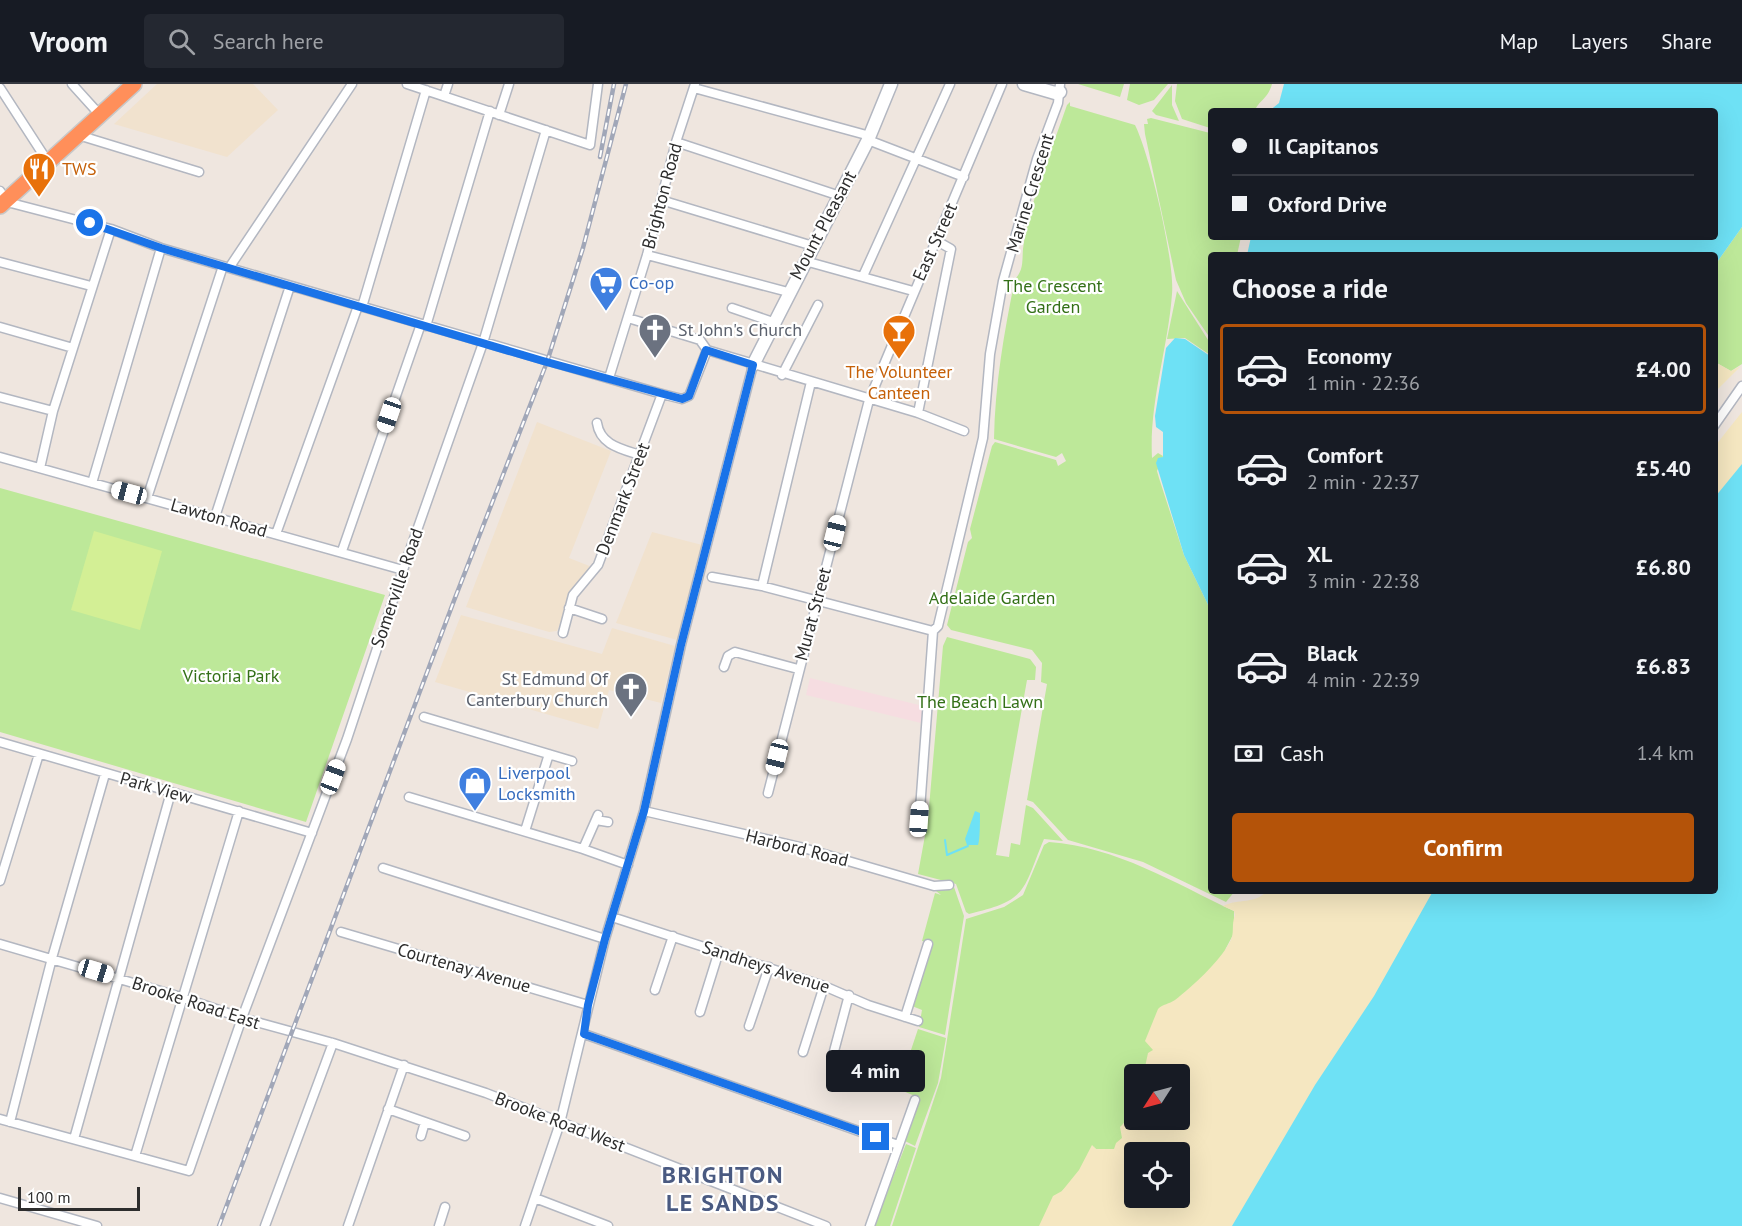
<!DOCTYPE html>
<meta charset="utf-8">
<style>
:root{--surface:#171b24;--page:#242831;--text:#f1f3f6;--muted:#9ea1a6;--line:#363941;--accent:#b45309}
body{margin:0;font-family:"PT Sans",sans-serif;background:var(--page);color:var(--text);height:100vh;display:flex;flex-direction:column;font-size:22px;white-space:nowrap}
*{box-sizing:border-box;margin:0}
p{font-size:20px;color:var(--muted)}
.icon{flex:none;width:33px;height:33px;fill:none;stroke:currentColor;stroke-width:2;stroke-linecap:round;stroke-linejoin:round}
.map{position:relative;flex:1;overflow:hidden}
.panel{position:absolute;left:1208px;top:168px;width:510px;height:642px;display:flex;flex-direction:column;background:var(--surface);border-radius:6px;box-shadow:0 6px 24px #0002}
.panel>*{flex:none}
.guide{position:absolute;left:1208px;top:24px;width:510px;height:132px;border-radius:6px;box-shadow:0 6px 24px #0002;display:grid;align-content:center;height:132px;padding:0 24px;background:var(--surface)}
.needle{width:39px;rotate:234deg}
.controls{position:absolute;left:1124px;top:980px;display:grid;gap:12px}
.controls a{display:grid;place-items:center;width:66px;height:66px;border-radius:6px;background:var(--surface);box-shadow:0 6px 24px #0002;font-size:30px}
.scale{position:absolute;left:18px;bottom:15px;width:122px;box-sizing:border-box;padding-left:6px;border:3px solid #2d2d2d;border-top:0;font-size:16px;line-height:21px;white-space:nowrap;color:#2d2d2d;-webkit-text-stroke:4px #fff;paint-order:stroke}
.end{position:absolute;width:27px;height:27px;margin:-14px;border:8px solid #1a73e8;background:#fff;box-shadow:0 0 0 3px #fff}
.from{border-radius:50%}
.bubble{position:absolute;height:42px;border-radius:6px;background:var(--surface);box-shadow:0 6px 24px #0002;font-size:20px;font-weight:700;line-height:42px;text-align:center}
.car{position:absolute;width:18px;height:36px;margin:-18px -9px;border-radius:8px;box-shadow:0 0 4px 2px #0007;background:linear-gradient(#fff 24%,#345 0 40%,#fff 0 76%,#345 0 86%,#fff 0)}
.guide b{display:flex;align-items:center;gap:21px;height:57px;font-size:22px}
.guide b+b{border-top:2px solid var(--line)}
.guide i{width:15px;height:15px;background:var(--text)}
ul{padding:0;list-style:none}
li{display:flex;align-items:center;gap:18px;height:90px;margin:0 12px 9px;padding:0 12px;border:3px solid transparent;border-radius:6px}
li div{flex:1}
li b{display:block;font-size:22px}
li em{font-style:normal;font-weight:700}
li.on{border-color:var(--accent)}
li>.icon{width:54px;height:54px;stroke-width:1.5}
h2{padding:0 24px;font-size:27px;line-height:72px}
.pay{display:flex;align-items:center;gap:15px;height:66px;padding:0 24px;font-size:22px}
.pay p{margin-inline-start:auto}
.primary-button{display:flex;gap:12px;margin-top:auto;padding:12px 24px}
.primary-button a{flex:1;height:69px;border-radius:6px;background:var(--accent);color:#fff;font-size:24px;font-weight:700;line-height:69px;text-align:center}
header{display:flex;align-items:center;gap:36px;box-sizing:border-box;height:84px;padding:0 30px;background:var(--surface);border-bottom:2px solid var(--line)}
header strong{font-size:28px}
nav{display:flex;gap:33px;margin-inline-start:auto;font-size:21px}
.search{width:420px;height:54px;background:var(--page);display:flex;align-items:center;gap:15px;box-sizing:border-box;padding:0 21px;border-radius:6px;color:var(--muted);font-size:22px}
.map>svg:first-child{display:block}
</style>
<header>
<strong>Vroom</strong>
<div class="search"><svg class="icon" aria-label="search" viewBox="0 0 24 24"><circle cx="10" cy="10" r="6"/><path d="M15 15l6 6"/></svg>Search here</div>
<nav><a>Map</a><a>Layers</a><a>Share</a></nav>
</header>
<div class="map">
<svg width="1742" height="1142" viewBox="0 0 1742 1142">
<rect width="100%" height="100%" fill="#efe6df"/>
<path fill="#f1e2ce" d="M157,0H253L278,26L227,73L114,40Z
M537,338L611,367L569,474L592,483L577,499L557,547L549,548L466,523Z
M652,448L706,462L681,557L616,539Z
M461,531L602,570L612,544L675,562L661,619L609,606L598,645L435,598Z"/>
<path fill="#f6dde1" d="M810,594L923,622L921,639L806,611Z"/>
<path fill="#bde899" d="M1078,0H1124L1120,13Z
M1130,0H1168L1154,16L1139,21L1127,16Z
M1177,0H1272C1268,15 1258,17 1255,27H1210V44L1182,35L1175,17Z
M1172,1V21L1179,37L1156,31L1152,27Z
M1070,18V22L1135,41C1150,71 1175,178 1172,210C1168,265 1149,318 1152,374L1158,369L1163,372L1157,387L1159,394L1184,471L1210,525V807H1235L1226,818L1143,778L1068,756L1033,718L1027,716L1047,600L1041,598L1042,579L1032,566L951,546L947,541L968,458L972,454L970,445L992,362L995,358L1056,376L1058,382L1066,377L1062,369L1056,373L994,355C995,300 1004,249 1015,195C1024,186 1022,176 1023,165C1029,120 1052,65 1067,21Z
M1151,34L1210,49V153H1241L1237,171H1210V254L1186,219L1176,196L1145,50L1144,40H1148L1147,35Z
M1742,143V280L1731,287L1715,278V181Z
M1177,207L1210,259V271L1185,254L1167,255Z
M0,404L385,511L306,738L0,648Z
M947,553L1030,575L1036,583L1035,596H1027L996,771L1009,773L1011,759L1020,761L1026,721L1033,724L1063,757L1044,755C1022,807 1029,816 969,830L966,828L956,800L918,790L928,735L943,562Z
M1049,758C1117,763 1174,799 1234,827V849L1225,866L1228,864L1242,830L1179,990H1134V1068L1097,1067L1094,1062L1099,1073L1062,1107L1053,1142H892L941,994L966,835L1004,823L1023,811L1044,761Z
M954,803L964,832L945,951L919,943L922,926L912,922L930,859L922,857L935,809L941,811L936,807Z
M918,945L946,954L938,999L915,1062L905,1057L920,1014L898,1005Z
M906,1060L916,1064L890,1142H874Z"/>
<path fill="#f5e7c1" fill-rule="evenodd" d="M1715,278L1731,287L1741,282L1715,308Z
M1742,328V1142H1039L1053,1112L1062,1107L1079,1086L1092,1061L1096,1065H1114L1116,1059L1122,1054L1120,1043C1127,1037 1128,1029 1134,1024V1035H1179V990H1146L1148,985L1135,979L1145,983L1148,969L1153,966L1145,957L1158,925C1163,920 1169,920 1175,916C1192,903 1219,878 1230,858C1235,849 1231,841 1235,831L1234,827L1223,822C1239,814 1254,821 1267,807H1714L1715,362ZM1134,1068H1179V1113H1134Z"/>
<path fill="#d3ef95" d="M94,447L162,467L140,546L71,526Z"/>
<path fill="#6ee1f5" d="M1284,0H1742V143L1715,181L1714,171H1247L1251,153H1714V27H1269L1279,19Z
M1175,254L1185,255L1210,272V525L1184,471L1156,379L1158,374L1163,373V348L1156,343L1155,332L1166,264Z
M1742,380V1142H1232L1315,1001L1374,912L1433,807H1714L1715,413Z
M975,727L980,729C980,737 980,757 978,761H967L965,755Z"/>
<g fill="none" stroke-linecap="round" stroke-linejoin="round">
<path stroke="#6ee1f5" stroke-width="2" d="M945,756L947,771L968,762"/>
<g stroke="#b3b7c1" stroke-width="11">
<path id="street" d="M72,0L100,31
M407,0L590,61L598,0
M0,4L48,78
M694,4L870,52
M444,12L448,0
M499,31L509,0
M78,51L199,88
M868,56L964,93
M676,58L840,112
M0,107L7,118L111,145L161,164L662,310L682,315L689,312L707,266L918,329L964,347
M661,116L813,162
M647,171L788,208
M805,177L913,207
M0,178L91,202
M229,184L352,0
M863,192L950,0
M362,223L426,6
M732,224L773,238
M628,234L700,256L707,266
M426,242L490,27
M0,243L73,264
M782,291L818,221
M609,294L647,171L676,58L695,0
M0,313L53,327
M918,329L951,165L937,157
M597,339C600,361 622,365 640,371
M1714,342L1742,302
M0,373L403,486
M40,384L53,327L111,145
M92,399L161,164
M147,414L223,182
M215,433L290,202
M276,450L358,222
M342,467L421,240
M712,493L762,502L933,547
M762,502L811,298
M569,524L602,535
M933,547L938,542L983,354L990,270L1003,197L1037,75L1058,19L1060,0
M563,549L573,511L598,481L662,310
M724,583L728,572L735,568L798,585
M424,633L572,677
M0,658L312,749
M768,709L869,316L1002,0
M409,713L583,765L628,781
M644,727L800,763L934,802L949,801
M596,736L608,738
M919,739L933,547
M525,747L549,670
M583,765L598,731
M383,784L605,855
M0,797L39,670
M612,833L824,902L868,921L918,937
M341,848L588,921
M0,860L181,913L242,934L333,959L486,1009L826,1142
M655,906L673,852
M700,928L719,867
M905,933L928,860
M749,942L769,883
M584,950L898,1061
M803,968L824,902
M833,971L849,911
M388,1025L465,1052
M0,1035L189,1087L242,934L347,655L403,486L483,259L546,46
M10,1038L52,874L105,690
M421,1052L425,1038
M74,1055L171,708
M135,1072L239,727
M0,1114L97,1142
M535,1114L608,1142
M265,1142L333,959
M348,1142L404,981
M439,1142L445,1123
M525,1142L560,1039L605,855L644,727L681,561L753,281
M870,1142L915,1016"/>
</g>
<g stroke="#b3b7c1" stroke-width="15">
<path id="secondary" d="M1024,0L1055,9L1060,8
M753,281L868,56L891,0"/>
</g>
<g stroke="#c8c8c8" stroke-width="18">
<path id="highway" d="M0,122L134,0"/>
</g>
<use href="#street" stroke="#fff" stroke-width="8"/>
<use href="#secondary" stroke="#fff" stroke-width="12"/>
<use href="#highway" stroke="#ff8f5a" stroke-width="15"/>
<g stroke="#a1a7b8" stroke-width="4.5">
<path id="rail" d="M600,73L614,0
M219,1142L455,514L547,278L583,164L626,0"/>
</g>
<use href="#rail" stroke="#fff" stroke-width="2" stroke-dasharray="7" stroke-linecap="butt"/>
</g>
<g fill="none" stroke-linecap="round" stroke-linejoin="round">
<path stroke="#1a73e8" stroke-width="8" d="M90,139L161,164L543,277L682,315L689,312L706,266L753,281L681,561L644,727L605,855L588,921L584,950L876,1053"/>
</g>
<defs>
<g id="restaurant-pin" transform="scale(1.725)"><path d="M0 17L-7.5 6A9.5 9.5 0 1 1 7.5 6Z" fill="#e8710a" stroke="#fff"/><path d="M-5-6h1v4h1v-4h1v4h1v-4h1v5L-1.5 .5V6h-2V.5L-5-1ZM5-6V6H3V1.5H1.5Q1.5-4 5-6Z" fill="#fff"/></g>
<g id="supermarket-pin" transform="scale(1.725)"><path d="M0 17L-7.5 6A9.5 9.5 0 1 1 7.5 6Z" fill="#3f7fe0" stroke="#fff"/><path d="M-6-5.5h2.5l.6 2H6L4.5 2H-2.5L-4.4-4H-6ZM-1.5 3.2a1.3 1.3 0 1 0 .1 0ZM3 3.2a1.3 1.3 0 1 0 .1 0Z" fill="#fff"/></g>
<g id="church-pin" transform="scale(1.725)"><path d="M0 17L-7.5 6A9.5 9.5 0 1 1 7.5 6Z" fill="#6b7280" stroke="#fff"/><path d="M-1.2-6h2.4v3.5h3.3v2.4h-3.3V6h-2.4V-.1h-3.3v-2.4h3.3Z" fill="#fff"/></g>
<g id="bar-pin" transform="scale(1.725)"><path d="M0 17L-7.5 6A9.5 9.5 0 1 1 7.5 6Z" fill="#e8710a" stroke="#fff"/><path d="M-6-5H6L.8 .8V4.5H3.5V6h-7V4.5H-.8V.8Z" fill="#fff"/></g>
<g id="shop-pin" transform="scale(1.725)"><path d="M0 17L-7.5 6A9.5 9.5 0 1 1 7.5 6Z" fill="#3f7fe0" stroke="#fff"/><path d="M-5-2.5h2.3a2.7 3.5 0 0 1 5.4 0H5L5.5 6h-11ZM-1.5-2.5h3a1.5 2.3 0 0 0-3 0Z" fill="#fff"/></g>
</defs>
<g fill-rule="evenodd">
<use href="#restaurant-pin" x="39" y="85"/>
<use href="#supermarket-pin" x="606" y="199"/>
<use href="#church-pin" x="655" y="246"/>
<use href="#bar-pin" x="899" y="247"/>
<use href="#church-pin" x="631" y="605"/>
<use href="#shop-pin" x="475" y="699"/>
</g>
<g text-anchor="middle" stroke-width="4.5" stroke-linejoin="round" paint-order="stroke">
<g font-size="18" fill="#c56008" stroke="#fff" text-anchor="start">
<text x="62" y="91">TWS</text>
<text x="899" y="294" text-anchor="middle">The Volunteer<tspan x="899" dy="21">Canteen</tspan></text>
</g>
<g font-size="18" fill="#2d2d2d" stroke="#fff">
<text transform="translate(1030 109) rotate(-73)" y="6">Marine Crescent</text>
<text transform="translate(662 112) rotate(-75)" y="6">Brighton Road</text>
<text transform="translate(823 141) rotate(-62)" y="6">Mount Pleasant</text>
<text transform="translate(935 158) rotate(-66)" y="6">East Street</text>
<text transform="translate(623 415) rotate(-69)" y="6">Denmark Street</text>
<text transform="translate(219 434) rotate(16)" y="6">Lawton Road</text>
<text transform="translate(397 504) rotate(-71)" y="6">Somerville Road</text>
<text transform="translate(813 530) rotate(-75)" y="6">Murat Street</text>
<text transform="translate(156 704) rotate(16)" y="6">Park View</text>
<text transform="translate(797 764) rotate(14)" y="6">Harbord Road</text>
<text transform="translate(766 883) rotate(18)" y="6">Sandheys Avenue</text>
<text transform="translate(464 884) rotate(16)" y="6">Courtenay Avenue</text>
<text transform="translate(196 919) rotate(18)" y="6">Brooke Road East</text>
<text transform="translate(560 1038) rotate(21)" y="6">Brooke Road West</text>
</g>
<g font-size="18" fill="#366cbe" stroke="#fff" text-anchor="start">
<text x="629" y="205">Co-op</text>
<text x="498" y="695">Liverpool<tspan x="498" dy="21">Locksmith</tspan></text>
</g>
<g font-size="18" fill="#337017" stroke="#fff">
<text x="1053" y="208">The Crescent<tspan x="1053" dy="21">Garden</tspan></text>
<text x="992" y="520">Adelaide Garden</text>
<text x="231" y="598">Victoria Park</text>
<text x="980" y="624">The Beach Lawn</text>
</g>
<g font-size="18" fill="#5b616d" stroke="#fff" text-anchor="start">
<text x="678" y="252">St John's Church</text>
<text x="608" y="601" text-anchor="end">St Edmund Of<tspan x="608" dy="21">Canterbury Church</tspan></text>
</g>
<g font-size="24" font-weight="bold" letter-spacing="1.5" fill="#4a5a81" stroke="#fff">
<text x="723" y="1099">BRIGHTON<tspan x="723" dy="28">LE SANDS</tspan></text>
</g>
</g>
</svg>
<div class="controls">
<a><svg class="needle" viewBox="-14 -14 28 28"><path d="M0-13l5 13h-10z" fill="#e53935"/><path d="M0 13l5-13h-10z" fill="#9ea1a6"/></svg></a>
<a><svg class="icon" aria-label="locate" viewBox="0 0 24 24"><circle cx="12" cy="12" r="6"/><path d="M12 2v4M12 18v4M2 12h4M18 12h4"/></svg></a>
</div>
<div class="scale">100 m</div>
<i class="end from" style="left:90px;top:139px"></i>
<i class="end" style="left:876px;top:1053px"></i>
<div class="bubble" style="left:826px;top:966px;width:99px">4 min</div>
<i class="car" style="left:389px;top:331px;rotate:199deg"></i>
<i class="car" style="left:129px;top:409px;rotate:285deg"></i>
<i class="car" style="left:835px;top:449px;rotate:14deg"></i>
<i class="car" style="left:777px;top:673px;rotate:194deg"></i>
<i class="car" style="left:333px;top:693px;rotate:21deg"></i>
<i class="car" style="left:919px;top:735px;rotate:4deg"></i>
<i class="car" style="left:96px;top:887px;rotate:107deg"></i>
<div class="guide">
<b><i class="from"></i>Il Capitanos</b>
<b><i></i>Oxford Drive</b>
</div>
<section class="panel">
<h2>Choose a ride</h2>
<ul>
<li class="on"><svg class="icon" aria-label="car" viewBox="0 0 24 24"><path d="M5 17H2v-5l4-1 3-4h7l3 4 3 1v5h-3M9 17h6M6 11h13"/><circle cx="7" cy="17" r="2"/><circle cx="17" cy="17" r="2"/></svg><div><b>Economy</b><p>1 min · 22:36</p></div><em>£4.00</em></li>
<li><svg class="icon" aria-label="car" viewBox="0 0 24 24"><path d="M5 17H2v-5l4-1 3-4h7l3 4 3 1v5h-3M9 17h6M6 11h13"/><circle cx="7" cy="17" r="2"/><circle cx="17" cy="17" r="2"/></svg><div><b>Comfort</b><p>2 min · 22:37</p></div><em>£5.40</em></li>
<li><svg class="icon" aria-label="car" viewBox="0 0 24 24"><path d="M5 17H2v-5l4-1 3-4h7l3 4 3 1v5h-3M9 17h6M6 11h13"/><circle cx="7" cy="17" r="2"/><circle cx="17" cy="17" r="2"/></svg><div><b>XL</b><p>3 min · 22:38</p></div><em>£6.80</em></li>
<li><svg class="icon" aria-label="car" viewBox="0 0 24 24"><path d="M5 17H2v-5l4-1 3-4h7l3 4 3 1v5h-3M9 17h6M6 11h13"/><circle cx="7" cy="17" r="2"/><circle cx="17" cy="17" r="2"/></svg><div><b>Black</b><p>4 min · 22:39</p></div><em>£6.83</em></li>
</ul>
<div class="pay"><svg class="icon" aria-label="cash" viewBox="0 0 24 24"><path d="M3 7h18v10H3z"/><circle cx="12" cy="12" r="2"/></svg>Cash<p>1.4 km</p></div>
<div class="primary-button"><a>Confirm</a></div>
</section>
</div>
